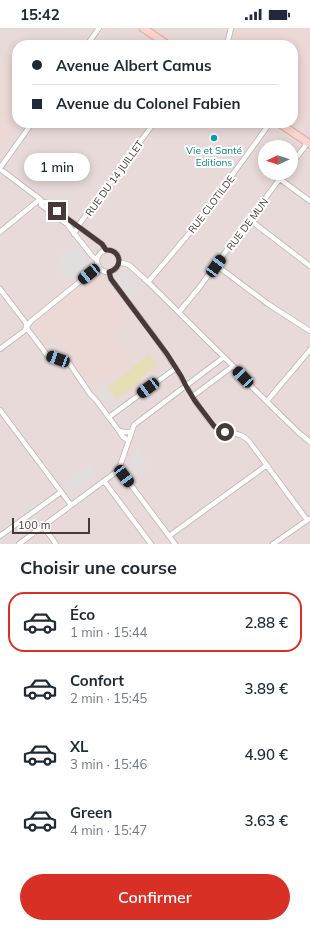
<!DOCTYPE html>
<html lang="fr">
<meta charset="utf-8">
<style>
:root{--surface:#fff;--page:#f6f6f7;--text:#1f2937;--muted:#747a83;--line:#e0e1e3;--accent:#d93025}
body{margin:0;font-family:Mulish,sans-serif;background:var(--page);color:var(--text);height:100vh;display:flex;flex-direction:column;font-size:15px;white-space:nowrap}
*{box-sizing:border-box;margin:0}
p{font-size:13px;color:var(--muted)}
.icon{flex:none;width:22px;height:22px;fill:none;stroke:currentColor;stroke-width:2;stroke-linecap:round;stroke-linejoin:round}
.map{position:relative;height:516px;overflow:hidden}
.details{display:flex;flex-direction:column;background:var(--surface);flex:1}
.details>*{flex:none}
.top-card{position:absolute;left:12px;top:12px;width:286px;height:88px;border-radius:16px;box-shadow:0 2px 10px #0003;display:grid;align-content:center;height:88px;padding:0 20px;background:var(--surface)}
.needle{width:26px;rotate:267deg}
.buttons{position:absolute;left:258px;top:112px;display:grid;gap:8px}
.buttons a{display:grid;place-items:center;width:40px;height:40px;border-radius:50%;background:var(--surface);box-shadow:0 2px 10px #0003;font-size:20px}
.scale{position:absolute;left:12px;bottom:10px;width:78px;box-sizing:border-box;padding-left:4px;border:2px solid #483938;border-top:0;font-size:11px;line-height:14px;white-space:nowrap;color:#483938;-webkit-text-stroke:3px #fff;paint-order:stroke}
.end{position:absolute;width:18px;height:18px;margin:-9px;border:5px solid #483938;background:#fff;box-shadow:0 0 0 2px #fff}
.from{border-radius:50%}
.bubble{position:absolute;height:28px;border-radius:14px;background:var(--surface);box-shadow:0 2px 10px #0003;font-size:13px;font-weight:600;line-height:28px;text-align:center}
.car{position:absolute;width:12px;height:24px;margin:-12px -6px;border-radius:5px;box-shadow:0 0 3px 1px #0007;background:linear-gradient(#222 24%,#8ab4d8 0 40%,#222 0 76%,#8ab4d8 0 86%,#222 0)}
.top-card b{display:flex;align-items:center;gap:14px;height:38px;font-size:15px}
.top-card b+b{border-top:1px solid var(--line)}
.top-card i{width:10px;height:10px;background:var(--text)}
ul{padding:0;list-style:none}
li{display:flex;align-items:center;gap:12px;height:60px;margin:0 8px 6px;padding:0 12px;border:2px solid transparent;border-radius:16px}
li div{flex:1}
li b{display:block;font-size:15px}
li em{font-style:normal;font-weight:600}
li.active{border-color:var(--accent)}
li>.icon{width:36px;height:36px;stroke-width:1.5}
h2{padding:0 20px;font-size:18px;line-height:48px}
.button{display:flex;gap:8px;margin-top:auto;padding:8px 20px}
.button a{flex:1;height:46px;border-radius:24px;background:var(--accent);color:#fff;font-size:16px;font-weight:600;line-height:46px;text-align:center}
.status{display:flex;justify-content:space-between;align-items:center;height:28px;padding:0 20px;background:var(--surface);direction:ltr}
.status svg{height:11px;fill:currentColor}
.map>svg:first-child{display:block}
</style>
<div class="status"><b>15:42</b><svg viewBox="0 0 49 12"><path d="M0 12V9h3v3zM5 12V6h3v6zM10 12V3h3v9zM15 12V0h3v12zM26 1h20v11H26zM47 4h2v5h-2z"/></svg></div>
<div class="map">
<svg width="310" height="516" viewBox="0 0 310 516">
<rect width="100%" height="100%" fill="#f4ebea"/>
<path fill="#e8dad8" fill-rule="evenodd" d="M0,0H310V516H0ZM17,17H293V95H17ZM265,119H291V145H265Z"/>
<path fill="#ecd8d4" d="M238,0H310V95L293,92V17H234Z
M10,36L17,40V95H18L3,117L0,116V40L2,37L6,40Z
M95,247L100,248L130,289L110,304L132,334L101,354L90,355L56,308L46,315L33,298L70,266Z"/>
<path fill="#e6dfb5" d="M149,327L157,338L139,351L141,353L117,371L108,359L132,341L131,340Z"/>
<path fill="#e3dede" d="M72,219L74,222L79,219L89,233L88,239L72,252L70,249L63,248L60,244L65,239L58,229Z
M126,243L141,262L130,270L116,251Z
M167,340L173,348L117,391L110,382Z
M104,358L116,375L110,380L104,371L101,372L96,364Z
M137,420L149,436L133,447L128,440L134,423Z
M90,436L97,446L70,467L62,457Z
M42,470L48,479L0,515V501Z"/>
<g fill="none" stroke-linecap="round" stroke-linejoin="round">
<g stroke="#c2b1b0" stroke-width="6">
<path id="minor" d="M87,17L99,0
M227,17L231,0
M291,136L304,120L307,114
M0,140L32,95
M0,141L40,171L42,174L41,177L67,196L92,228L97,232
M280,151L310,173
M42,174H45L102,216L106,222
M250,192L310,238
M0,204L40,171
M74,206L80,195L154,95
M97 233a11 11 0 1 1 22 0a11 11 0 1 1-22 0Z
M119,234L129,237L148,254L233,338L253,360L299,405L310,414
M216,237L268,276L310,303
M109,244L111,251C129,276 150,301 167,327C183,349 195,378 214,398C222,406 233,403 242,408C245,409 247,411 249,413L307,492
M148,254L193,201L270,95
M0,261L26,295V299L47,327L69,335L90,366L96,372L119,403L123,409L128,412
M179,284L198,261L284,145
M0,321L24,303L31,293L98,239
M193,368L233,338
M267,373L310,322
M0,382L71,477
M109,389L176,340
M119,403L125,404H131
M119,441L175,516
M104,453L151,516
M43,498L56,516
M0,508L61,464
M169,508L267,437
M19,516L116,444L119,441L120,438L134,397L224,329
M273,516L309,491"/>
</g>
<g stroke="#d8a8a0" stroke-width="9">
<path id="secondary" d="M143,0L168,17
M279,95L310,116"/>
</g>
<use href="#minor" stroke="#fff" stroke-width="4.5"/>
<use href="#secondary" stroke="#fcd4cc" stroke-width="7"/>
</g>
<g fill="none" stroke-linecap="round" stroke-linejoin="round">
<path stroke="#483938" stroke-width="5" d="M57,183L102,216L106,222C121,221 124,240 109,244L111,251L167,326L181,348L186,358L195,373L214,398L220,403L225,404"/>
</g>
<circle fill="#0f9aa8" stroke="#fff" stroke-width="1.5" cx="214" cy="110" r="4"/>
<g text-anchor="middle" stroke-width="4" stroke-linejoin="round" paint-order="stroke">
<g font-size="10" fill="#0d838f" stroke="#fff">
<text x="214" y="126">Vie et Santé<tspan x="214" dy="12">Editions</tspan></text>
</g>
<g font-size="10" fill="#483938" stroke="#fff">
<text transform="translate(114 150) rotate(-54)" y="4">RUE DU 14 JUILLET</text>
<text transform="translate(211 176) rotate(-53)" y="4">RUE CLOTILDE</text>
<text transform="translate(247 196) rotate(-53)" y="4">RUE DE MUN</text>
</g>
</g>
</svg>
<div class="buttons">
<a><svg class="needle" viewBox="-14 -14 28 28"><path d="M0-13l5 13h-10z" fill="#e53935"/><path d="M0 13l5-13h-10z" fill="#747a83"/></svg></a>
</div>
<div class="scale">100 m</div>
<i class="end from" style="left:225px;top:404px"></i>
<i class="end" style="left:57px;top:183px"></i>
<div class="bubble" style="left:24px;top:125px;width:66px">1 min</div>
<i class="car" style="left:216px;top:238px;rotate:36deg"></i>
<i class="car" style="left:89px;top:246px;rotate:231deg"></i>
<i class="car" style="left:58px;top:331px;rotate:290deg"></i>
<i class="car" style="left:243px;top:349px;rotate:317deg"></i>
<i class="car" style="left:148px;top:360px;rotate:233deg"></i>
<i class="car" style="left:124px;top:448px;rotate:143deg"></i>
<div class="top-card">
<b><i class="from"></i>Avenue Albert Camus</b>
<b><i></i>Avenue du Colonel Fabien</b>
</div>
</div>
<section class="details">
<h2>Choisir une course</h2>
<ul>
<li class="active"><svg class="icon" aria-label="car" viewBox="0 0 24 24"><path d="M5 17H2v-5l4-1 3-4h7l3 4 3 1v5h-3M9 17h6M6 11h13"/><circle cx="7" cy="17" r="2"/><circle cx="17" cy="17" r="2"/></svg><div><b>Éco</b><p>1 min · 15:44</p></div><em>2.88 €</em></li>
<li><svg class="icon" aria-label="car" viewBox="0 0 24 24"><path d="M5 17H2v-5l4-1 3-4h7l3 4 3 1v5h-3M9 17h6M6 11h13"/><circle cx="7" cy="17" r="2"/><circle cx="17" cy="17" r="2"/></svg><div><b>Confort</b><p>2 min · 15:45</p></div><em>3.89 €</em></li>
<li><svg class="icon" aria-label="car" viewBox="0 0 24 24"><path d="M5 17H2v-5l4-1 3-4h7l3 4 3 1v5h-3M9 17h6M6 11h13"/><circle cx="7" cy="17" r="2"/><circle cx="17" cy="17" r="2"/></svg><div><b>XL</b><p>3 min · 15:46</p></div><em>4.90 €</em></li>
<li><svg class="icon" aria-label="car" viewBox="0 0 24 24"><path d="M5 17H2v-5l4-1 3-4h7l3 4 3 1v5h-3M9 17h6M6 11h13"/><circle cx="7" cy="17" r="2"/><circle cx="17" cy="17" r="2"/></svg><div><b>Green</b><p>4 min · 15:47</p></div><em>3.63 €</em></li>
</ul>
<div class="button"><a>Confirmer</a></div>
</section>
